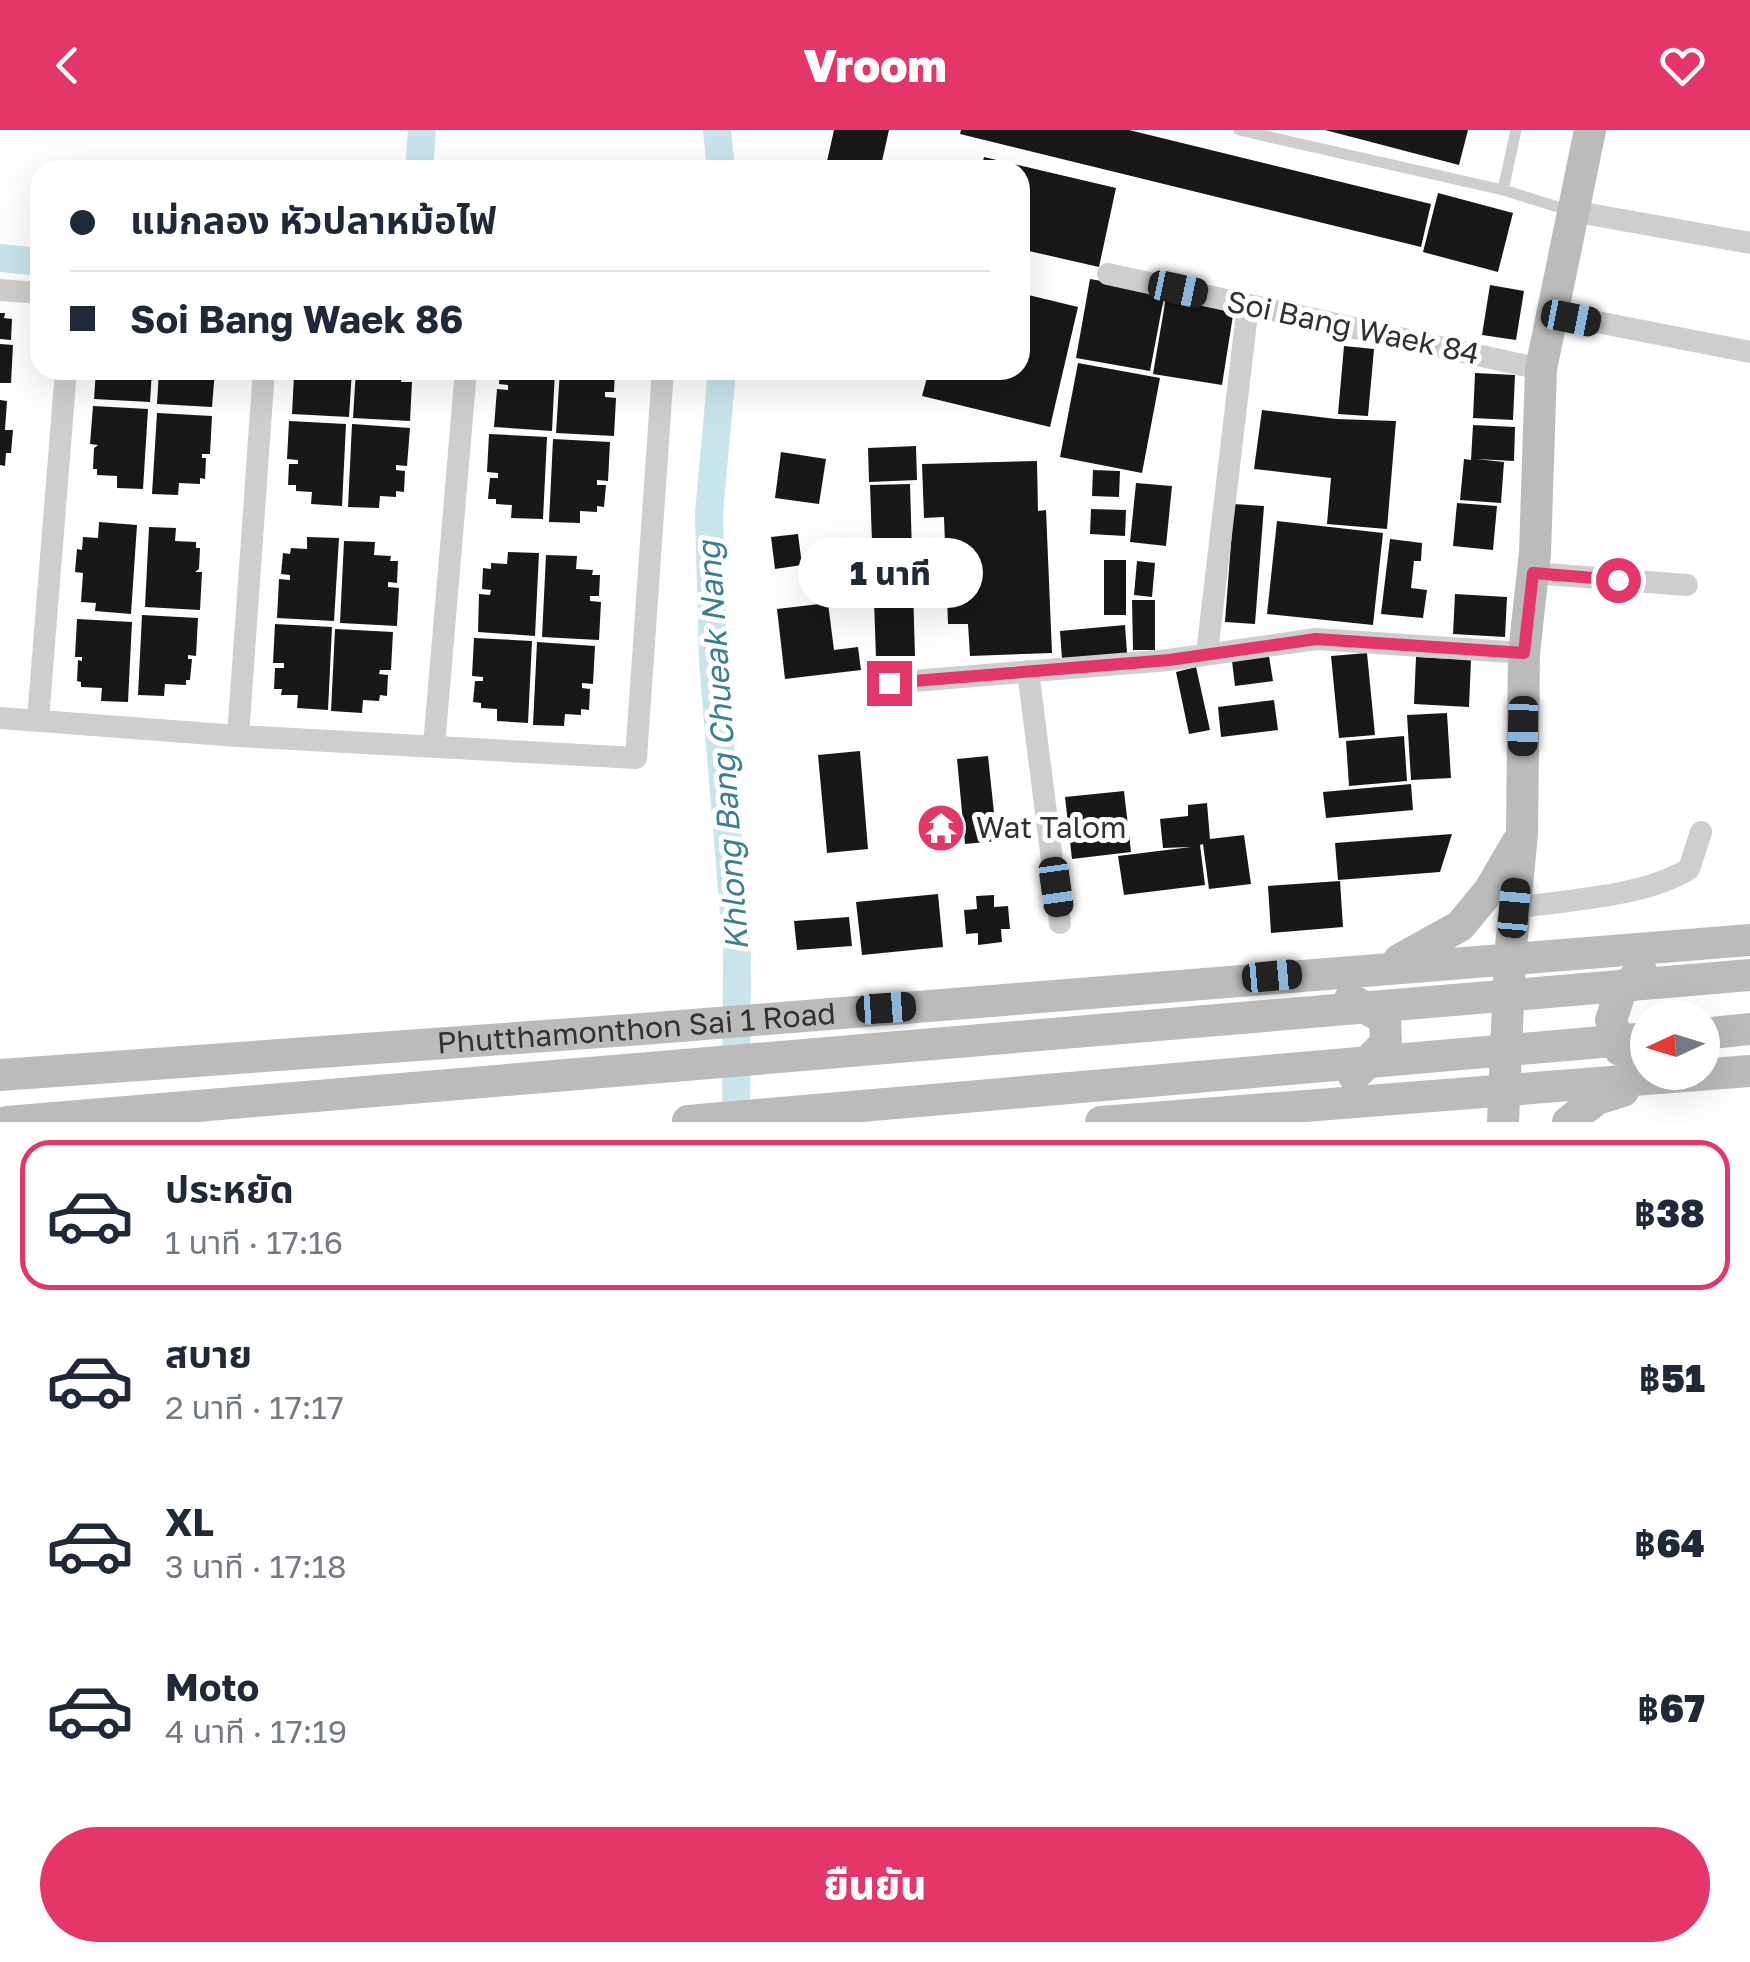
<!DOCTYPE html>
<html lang="th">
<meta charset="utf-8">
<style>
:root{--surface:#fff;--page:#f2f2f3;--text:#1f2937;--muted:#747a83;--line:#e0e1e3;--accent:#e53669}
body{margin:0;font-family:"Golos Text","Noto Sans Thai",sans-serif;background:var(--page);color:var(--text);height:100vh;display:flex;flex-direction:column;font-size:38px;white-space:nowrap}
*{box-sizing:border-box;margin:0}
p{font-size:32px;color:var(--muted)}
.icon{flex:none;width:55px;height:55px;fill:none;stroke:currentColor;stroke-width:2;stroke-linecap:round;stroke-linejoin:round}
.map{position:relative;height:992px;overflow:hidden}
.drawer{display:flex;flex-direction:column;background:var(--surface);flex:1}
.drawer>*{flex:none}
.top-card{position:absolute;left:30px;top:30px;width:1000px;height:220px;border-radius:30px;box-shadow:0 10px 40px #0002;display:grid;align-content:center;height:220px;padding:0 40px;background:var(--surface)}
.needle{width:65px;rotate:266deg}
.fabs{position:absolute;left:1630px;top:870px;display:grid;gap:20px}
.fabs a{display:grid;place-items:center;width:90px;height:90px;border-radius:50%;background:var(--surface);box-shadow:0 10px 40px #0002;font-size:50px}
.end{position:absolute;width:45px;height:45px;margin:-22px;border:12px solid #e53669;background:#fff;box-shadow:0 0 0 5px #fff}
.from{border-radius:50%}
.bubble{position:absolute;height:70px;border-radius:35px;background:var(--surface);box-shadow:0 10px 40px #0002;font-size:32px;font-weight:800;line-height:70px;text-align:center}
.car{position:absolute;width:30px;height:60px;margin:-30px -15px;border-radius:12px;box-shadow:0 0 8px 2px #0007;background:linear-gradient(#222 24%,#8ab4d8 0 40%,#222 0 76%,#8ab4d8 0 86%,#222 0)}
.top-card b{display:flex;align-items:center;gap:35px;height:95px;font-size:38px}
.top-card b+b{border-top:2px solid var(--line)}
.top-card i{width:25px;height:25px;background:var(--text)}
ul{padding:18px 0 0;list-style:none}
li{display:flex;align-items:center;gap:30px;height:150px;margin:0 20px 15px;padding:0 20px;border:5px solid transparent;border-radius:30px}
li div{flex:1}
li b{display:block;font-size:38px}
li em{font-style:normal;font-weight:800}
li.on{border-color:var(--accent)}
li>.icon{width:90px;height:90px;stroke-width:1.5}
.cta{display:flex;gap:20px;margin-top:auto;padding:20px 40px}
.cta a{flex:1;height:115px;border-radius:60px;background:var(--accent);color:#fff;font-size:40px;font-weight:800;line-height:115px;text-align:center}
header{display:flex;justify-content:space-between;align-items:center;height:130px;padding:0 40px;background:var(--accent);color:#fff;font-size:45px;font-weight:800}
.map>svg:first-child{display:block}
</style>
<header><svg class="icon" aria-label="back" viewBox="0 0 24 24"><path d="M15 5l-7 7 7 7"/></svg>Vroom<svg class="icon" aria-label="heart" viewBox="0 0 24 24"><path d="M12 20l-8-8c-3-5 5-10 8-4 3-6 11-1 8 4z"/></svg></header>
<div class="map">
<svg width="1750" height="992" viewBox="0 0 1750 992">
<rect width="100%" height="100%" fill="#fff"/>
<g fill="none" stroke-linecap="round" stroke-linejoin="round">
<path stroke="#c9e5eb" stroke-width="28" d="M717,0L721,40
M419,40L422,0
M0,128L40,132
M722,240L709,383L713,531L737,818L736,992"/>
</g>
<path fill="#181818" d="M834,0H889L880,40H825Z
M961,0H1129L1431,74L1421,117L960,4Z
M1325,0H1468L1459,35Z
M984,27L1116,58L1099,137L1020,119V40H981Z
M1438,63L1513,83L1498,142L1423,122Z
M1090,149L1165,162L1150,241L1076,228Z
M1490,155L1524,161L1516,210L1482,205Z
M1020,163L1078,177L1050,297L922,266L929,240H1020Z
M1166,167L1234,179L1222,255L1153,244Z
M0,183H5L4,188L12,189L11,210L0,209Z
M0,214L13,215L11,253H0Z
M1344,216L1374,219L1368,286L1338,284Z
M1078,233L1160,248L1142,343L1060,327Z
M96,240H152L150,272L94,269Z
M159,240H215L212,277L157,274Z
M305,240H352L349,287L292,284L294,245L305,246Z
M356,240H411V248L402,247L401,252H412L410,291L353,288Z
M500,240H555L552,301L494,297L497,259L508,260V255L499,254Z
M560,240L615,241L614,262H605V267L616,268L614,306L556,303Z
M1475,243L1515,245L1513,290L1473,288Z
M0,270L7,271L5,300H13L11,323H6L5,336L0,335Z
M93,276L148,279L143,359L117,358V346L97,345V339H93L94,318L98,315L90,314Z
M1262,280L1336,289L1396,291L1387,399L1327,394L1331,348L1254,339Z
M157,283L212,286L210,324H202V328H206L205,349L200,348V354L179,353L178,365L152,364Z
M289,291L346,294L342,376L311,374L312,362L296,361V355H288L289,334H298V330L287,329Z
M352,294L410,298L407,336L396,335V340L405,341L404,362L396,361V367L380,366L379,378L348,377Z
M1473,295L1515,297L1514,331L1476,329L1504,332L1501,373L1460,370L1464,329L1471,330Z
M489,304L547,307L543,389L511,388L512,375L496,374V369H488L490,348H498V343L487,342Z
M553,309L610,312L608,351L597,350V355H606L604,377L597,376V382L580,381V393L549,392Z
M916,316L917,350L869,352L868,318Z
M781,322L826,329L819,374L775,368Z
M1037,331L1038,381L1046,380L1052,523L970,526L968,494H948L944,387L924,388L922,334Z
M1093,340L1120,341L1119,367L1092,366Z
M1136,353L1172,356L1166,416L1130,412Z
M910,354L915,526L876,528L870,355Z
M1457,373L1497,376L1493,420L1453,416Z
M1234,374L1264,376L1255,494L1225,492Z
M1091,379L1126,380L1125,406L1090,404Z
M1277,391L1383,403L1373,495L1267,484Z
M99,392L137,395L131,484L95,481L96,473L81,472L83,443L75,442L77,419L82,420L83,407L98,408Z
M149,397L176,398L175,411L196,412V418H200L199,439L195,442H202L200,480L145,477Z
M798,404L802,435L775,439L771,407Z
M307,407L339,408L334,491L277,488L279,449L290,450V445L281,444L283,423L290,424L291,418L307,419Z
M1390,409L1422,413L1421,431H1414L1411,458L1427,460L1423,488L1381,484Z
M344,411L375,412L374,425L391,426L390,431H398L397,453L388,452V457L399,458L397,496L340,493Z
M508,422L539,423L535,506L478,502L479,464L490,465L491,460L482,459L483,438L491,439V433L507,434Z
M546,425L577,426L576,439L593,440L592,445H600L599,466H590V471L601,472L599,510L542,507Z
M1104,430H1126V485H1104Z
M1137,431L1155,433L1152,467L1134,465Z
M858,441V469L832,470L831,442Z
M1455,464L1507,467L1505,507L1453,504Z
M1132,470H1155V520H1133Z
M828,473L834,520L858,517L861,540L785,549L777,479Z
M142,485L198,488L196,526L188,525V529H192L190,550H186V555L165,554L164,566L138,565Z
M77,489L132,492L128,572L101,571L102,558L81,557V552L77,551L78,530L82,531V527H75Z
M275,494L332,497L328,580L297,578L298,565H281L282,559H274L275,538H284V533H273Z
M1125,495L1127,523L1062,529L1060,501Z
M335,499L393,502L391,540H380L379,544L388,545L387,566L380,565L379,571L363,570L362,583L331,581Z
M474,508L532,511L528,593L497,591V579L481,578V573L473,572L475,551H483V547L472,546Z
M537,512L595,516L593,554L582,553V558L590,559L589,580L581,579V585L565,584L564,596L533,595Z
M1367,523L1375,605L1339,608L1331,526Z
M1269,526L1273,551L1235,556L1232,531Z
M1416,527L1471,530L1469,577L1414,574Z
M1196,537L1210,600L1189,604L1176,542Z
M1274,570L1278,600L1221,607L1218,577Z
M1447,583L1451,648L1411,650L1407,585Z
M1404,606L1407,651L1349,656L1346,611Z
M860,621L868,719L827,723L818,625Z
M988,626L997,711L965,714L957,629Z
M1411,654L1413,680L1326,688L1323,662Z
M1124,661L1131,722L1072,729L1065,667Z
M1207,673L1210,709L1244,705L1251,754L1209,759L1203,714L1200,715L1205,755L1124,765L1118,726L1191,717L1163,718L1160,689L1188,686V675Z
M1452,704L1440,742L1338,750L1335,713Z
M1340,751L1343,797L1271,803L1268,756Z
M938,764L943,817L862,825L856,772Z
M994,765V777L1008,776L1010,799H1001L1002,812L978,815V803L966,804L964,780L977,779L976,766Z
M849,787L852,816L797,820L794,791Z"/>
<g fill="none" stroke-linecap="round" stroke-linejoin="round">
<path stroke="#cecece" stroke-width="11" d="M1239,0L1503,60L1568,80
M1503,60L1516,0"/>
<path stroke="#cecece" stroke-width="22" d="M1572,81L1750,113
M1108,144L1541,239
M0,160L40,163
M1551,183L1750,222
M1533,443L1687,455
M1207,523L1248,175
M1028,541L1060,793
M889,553L1169,530L1316,509L1524,523
M0,588L238,606L636,628L663,240
M38,589L66,240
M238,606L264,240
M434,616L466,240
M1514,778C1568,770 1643,767 1689,739L1701,702"/>
<g stroke="#bbb" stroke-width="32">
<path d="M1399,830L1460,796L1489,761L1517,713"/>
<path d="M1641,841L1620,863L1611,890L1620,920L1648,930"/>
<path d="M1350,869L1385,889L1386,913L1354,946"/>
<path d="M1702,904L1750,899"/>
<path id="s1" d="M0,945L643,899L1750,810"/>
<path d="M7,992L685,935"/>
<path d="M1101,992L1750,941"/>
<path d="M1503,992L1510,827L1522,704L1524,523L1535,423L1541,239L1590,0"/>
<path d="M1568,992L1597,969L1623,961"/>
</g>
<path stroke="#bbb" stroke-width="32" d="M685,935L1750,845
M688,991L1648,908"/>
</g>
<g fill="none" stroke-linecap="round" stroke-linejoin="round">
<path stroke="#e53669" stroke-width="12" d="M889,553L1169,530L1316,509L1524,523L1533,443L1618,450"/>
</g>
<defs>
<g id="temple-disc" transform="scale(2.5)"><circle r="9.5" fill="#e53669" stroke="#fff"/><path d="M0-6L5-2H3V0L6.5 2.5H4V6H1.5V3h-3V6H-4V2.5H-6.5L-3 0V-2H-5Z" fill="#fff"/></g>
</defs>
<g fill-rule="evenodd">
<use href="#temple-disc" x="941" y="698"/>
</g>
<g text-anchor="middle" stroke-width="10" stroke-linejoin="round" paint-order="stroke">
<g font-size="30" fill="#313131" stroke="#fff">
<text transform="translate(1353 198) rotate(12)" y="10">Soi Bang Waek 84</text>
<text dy="10" stroke="none"><textPath href="#s1" startOffset="638">Phutthamonthon Sai 1 Road</textPath></text>
</g>
<g font-size="30" fill="#313131" stroke="#fff" text-anchor="start">
<text x="976" y="708">Wat Talom</text>
</g>
<g font-size="32" font-style="italic" fill="#3c7f8d" stroke="#fff">
<text transform="translate(723 616) rotate(-94)" y="11">Khlong Bang Chueak Nang</text>
</g>
</g>
</svg>
<div class="fabs">
<a><svg class="needle" viewBox="-14 -14 28 28"><path d="M0-13l5 13h-10z" fill="#e53935"/><path d="M0 13l5-13h-10z" fill="#747a83"/></svg></a>
</div>
<i class="end from" style="left:1618px;top:450px"></i>
<i class="end" style="left:889px;top:553px"></i>
<div class="bubble" style="left:798px;top:408px;width:185px">1 นาที</div>
<i class="car" style="left:1178px;top:159px;rotate:102deg"></i>
<i class="car" style="left:1571px;top:188px;rotate:101deg"></i>
<i class="car" style="left:1523px;top:596px;rotate:181deg"></i>
<i class="car" style="left:1056px;top:757px;rotate:172deg"></i>
<i class="car" style="left:1514px;top:778px;rotate:5deg"></i>
<i class="car" style="left:1272px;top:846px;rotate:85deg"></i>
<i class="car" style="left:886px;top:878px;rotate:86deg"></i>
<div class="top-card">
<b><i class="from"></i>แม่กลอง หัวปลาหม้อไฟ</b>
<b><i></i>Soi Bang Waek 86</b>
</div>
</div>
<section class="drawer">
<ul>
<li class="on"><svg class="icon" aria-label="car" viewBox="0 0 24 24"><path d="M5 17H2v-5l4-1 3-4h7l3 4 3 1v5h-3M9 17h6M6 11h13"/><circle cx="7" cy="17" r="2"/><circle cx="17" cy="17" r="2"/></svg><div><b>ประหยัด</b><p>1 นาที · 17:16</p></div><em>฿38</em></li>
<li><svg class="icon" aria-label="car" viewBox="0 0 24 24"><path d="M5 17H2v-5l4-1 3-4h7l3 4 3 1v5h-3M9 17h6M6 11h13"/><circle cx="7" cy="17" r="2"/><circle cx="17" cy="17" r="2"/></svg><div><b>สบาย</b><p>2 นาที · 17:17</p></div><em>฿51</em></li>
<li><svg class="icon" aria-label="car" viewBox="0 0 24 24"><path d="M5 17H2v-5l4-1 3-4h7l3 4 3 1v5h-3M9 17h6M6 11h13"/><circle cx="7" cy="17" r="2"/><circle cx="17" cy="17" r="2"/></svg><div><b>XL</b><p>3 นาที · 17:18</p></div><em>฿64</em></li>
<li><svg class="icon" aria-label="car" viewBox="0 0 24 24"><path d="M5 17H2v-5l4-1 3-4h7l3 4 3 1v5h-3M9 17h6M6 11h13"/><circle cx="7" cy="17" r="2"/><circle cx="17" cy="17" r="2"/></svg><div><b>Moto</b><p>4 นาที · 17:19</p></div><em>฿67</em></li>
</ul>
<div class="cta"><a>ยืนยัน</a></div>
</section>
